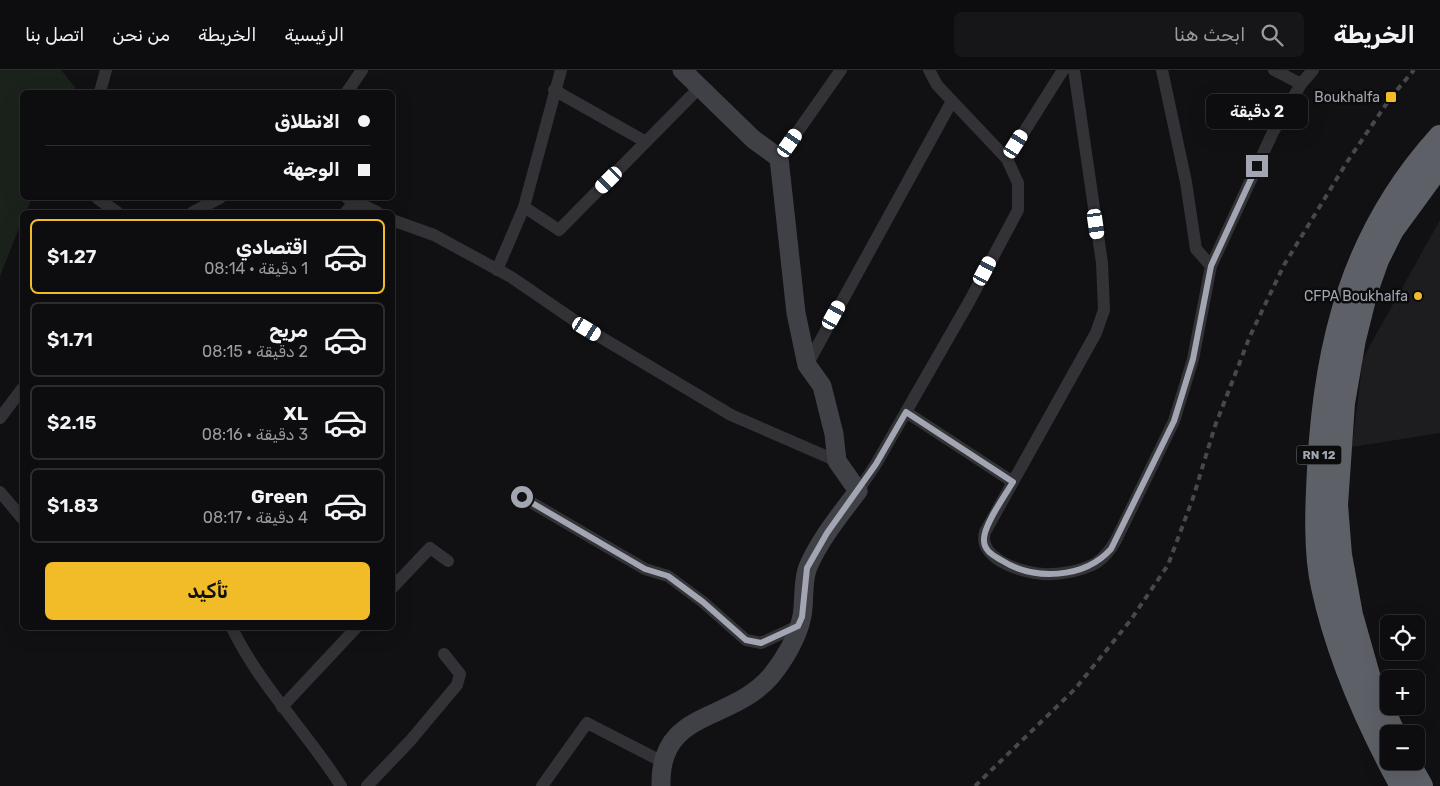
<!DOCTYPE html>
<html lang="ar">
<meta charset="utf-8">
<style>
:root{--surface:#0d0c0e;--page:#161517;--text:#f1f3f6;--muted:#9a9b9e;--line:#2d2c2e;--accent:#f2bc29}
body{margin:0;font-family:Rubik,Cairo,sans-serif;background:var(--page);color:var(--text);direction:rtl;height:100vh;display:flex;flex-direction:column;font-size:19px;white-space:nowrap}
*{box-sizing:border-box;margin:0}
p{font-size:16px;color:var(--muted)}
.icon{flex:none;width:28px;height:28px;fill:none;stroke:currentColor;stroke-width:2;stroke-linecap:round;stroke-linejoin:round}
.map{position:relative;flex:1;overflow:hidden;direction:ltr}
.drawer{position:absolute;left:20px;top:140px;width:375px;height:420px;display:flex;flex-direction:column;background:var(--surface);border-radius:8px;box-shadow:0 5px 20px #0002,0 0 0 1px var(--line);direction:rtl}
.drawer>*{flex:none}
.top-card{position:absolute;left:20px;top:20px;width:375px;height:110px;border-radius:8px;box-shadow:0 5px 20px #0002,0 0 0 1px var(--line);direction:rtl;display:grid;align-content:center;height:110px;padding:0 25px;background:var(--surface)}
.fabs{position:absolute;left:1380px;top:545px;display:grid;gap:10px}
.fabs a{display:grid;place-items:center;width:45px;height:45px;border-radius:8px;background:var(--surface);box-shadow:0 5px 20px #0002,0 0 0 1px var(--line);font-size:25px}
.end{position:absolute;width:22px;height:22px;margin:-11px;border:6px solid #a2a6b3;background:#111;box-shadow:0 0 0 2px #111}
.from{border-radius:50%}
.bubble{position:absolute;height:35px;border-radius:8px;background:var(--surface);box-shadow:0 5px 20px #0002,0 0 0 1px var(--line);font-size:16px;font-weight:600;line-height:35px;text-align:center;direction:rtl}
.car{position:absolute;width:15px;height:30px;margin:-15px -8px;border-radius:6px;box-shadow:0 0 4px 1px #0007;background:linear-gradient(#fff 24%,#345 0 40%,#fff 0 76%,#345 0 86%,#fff 0)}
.top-card b{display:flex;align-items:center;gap:18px;height:48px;font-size:19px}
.top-card b+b{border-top:1px solid var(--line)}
.top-card i{width:12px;height:12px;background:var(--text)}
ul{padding:9px 0 0;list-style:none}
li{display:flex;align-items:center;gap:15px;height:75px;margin:0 10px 8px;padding:0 15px;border:2px solid var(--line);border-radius:8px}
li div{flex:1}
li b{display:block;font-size:19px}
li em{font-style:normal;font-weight:600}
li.on{border-color:var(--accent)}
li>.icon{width:45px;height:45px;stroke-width:1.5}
.cta{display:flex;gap:10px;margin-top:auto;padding:10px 25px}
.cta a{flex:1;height:58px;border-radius:8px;background:var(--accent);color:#111;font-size:20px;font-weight:600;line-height:58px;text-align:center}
header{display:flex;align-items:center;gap:30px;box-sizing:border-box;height:70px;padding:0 25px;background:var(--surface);border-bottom:1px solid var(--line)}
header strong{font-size:24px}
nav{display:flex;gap:28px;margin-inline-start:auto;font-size:18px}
.search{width:350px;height:45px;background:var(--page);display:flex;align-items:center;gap:12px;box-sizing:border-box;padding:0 18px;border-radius:8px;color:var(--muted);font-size:19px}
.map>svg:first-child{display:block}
</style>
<header>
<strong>الخريطة</strong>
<div class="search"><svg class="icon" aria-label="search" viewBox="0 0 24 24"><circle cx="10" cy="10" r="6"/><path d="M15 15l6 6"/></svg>ابحث هنا</div>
<nav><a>الرئيسية</a><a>الخريطة</a><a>من نحن</a><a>اتصل بنا</a></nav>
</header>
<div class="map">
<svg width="1440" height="716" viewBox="0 0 1440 716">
<rect width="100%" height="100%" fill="#111012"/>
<path fill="#1d1d1f" d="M1440,150V363L1352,377L1363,288Z"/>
<path fill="#1b221c" d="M0,0H61L75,17L73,22H22V128H32L26,142H22V151L0,206Z"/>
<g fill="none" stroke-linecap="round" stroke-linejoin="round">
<path stroke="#323237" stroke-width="12" d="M1074,0L1102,193L1104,240L1096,263L985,462C977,489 1023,503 1043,504C1060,505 1081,501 1096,493C1105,487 1111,479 1116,470L1174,351L1193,289L1211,196L1273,62L1301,14L1313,0
M1162,0L1186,112L1196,179L1211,196
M1274,0L1301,14
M554,20L646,72
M100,22L106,0
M347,22L362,0
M779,88L841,0
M1007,89L1063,0
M97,128L117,142
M347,128L377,142
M524,137L559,160L700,17
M193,142L220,128
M346,142L354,132
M392,150L434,165L511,207L587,259L731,345L837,391
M497,200L524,137L561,0
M807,295L952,31
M906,342L1013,412
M0,348L22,319
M858,421L876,394L969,232L1018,140V113L1007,89L937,15L929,0
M0,422L22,448
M522,427L645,499L668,506L703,532L746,570L761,573L798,556
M392,518L430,478L448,491
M232,558C260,616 307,662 341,716
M282,637L356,558
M367,716L410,671L457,615L460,604L444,584
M542,716L587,653L663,692"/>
<path stroke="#404147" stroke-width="19" d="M661,716C659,638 730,654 771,606C784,590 798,567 802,546C805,530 802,511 808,497C820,469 840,445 858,421L837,391L834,364L822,316L807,295L796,243L779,88L753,69L682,0"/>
<path stroke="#5e6068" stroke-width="24" d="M1394,664L1370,612L1351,545L1340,485L1336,435L1343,333L1354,269L1366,221L1377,190L1392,160L1440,94
M1407,691L1421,716
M1402,716C1368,654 1338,587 1323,517C1315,482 1317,436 1319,400C1325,274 1353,163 1440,67"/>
<path stroke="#47484e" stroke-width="4" stroke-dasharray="6 5" stroke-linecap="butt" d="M975,716L1075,619L1130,551L1168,495L1193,428L1215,356L1250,266L1284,195L1347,92L1391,27L1414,0"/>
</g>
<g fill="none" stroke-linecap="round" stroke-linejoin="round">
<path stroke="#a2a6b3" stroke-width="6" d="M522,427L645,499L668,506L703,532L746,570L761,573L798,556L802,547L807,498L827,463L876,394L906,342L1013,412C1005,425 983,456 984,470C984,481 993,485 1001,490C1034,511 1084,509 1111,479L1174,351L1193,289L1211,196L1257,96"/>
</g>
<g fill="#f2bc29" stroke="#0c0c0d" stroke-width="2">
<rect x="1385" y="21" width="12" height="12" rx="2.5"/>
<circle cx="1418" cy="226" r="5"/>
</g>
<g text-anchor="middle" stroke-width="5" stroke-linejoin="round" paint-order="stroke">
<rect fill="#0c0c0d" stroke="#757881" stroke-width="1" x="1296.5" y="375.5" width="45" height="19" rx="4"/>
<g font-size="12" font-weight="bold" fill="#a2a6b3">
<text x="1319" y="389">RN 12</text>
</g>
<g font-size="14" fill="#a2a6b3" stroke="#0c0c0d" text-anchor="end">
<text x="1380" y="32">Boukhalfa</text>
<text x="1408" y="231">CFPA Boukhalfa</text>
</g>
</g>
</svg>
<div class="fabs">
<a><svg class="icon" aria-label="locate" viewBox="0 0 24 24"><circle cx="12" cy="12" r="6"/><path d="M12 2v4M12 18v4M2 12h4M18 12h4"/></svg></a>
<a>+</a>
<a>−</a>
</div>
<i class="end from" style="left:522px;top:427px"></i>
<i class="end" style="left:1257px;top:96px"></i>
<div class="bubble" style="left:1206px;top:24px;width:102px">2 دقيقة</div>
<i class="car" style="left:790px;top:73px;rotate:35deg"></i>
<i class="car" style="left:1016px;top:74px;rotate:32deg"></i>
<i class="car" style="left:609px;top:110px;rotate:225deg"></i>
<i class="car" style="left:1096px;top:154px;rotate:172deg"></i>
<i class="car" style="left:985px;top:201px;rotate:28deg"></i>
<i class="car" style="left:834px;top:245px;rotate:29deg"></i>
<i class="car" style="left:587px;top:259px;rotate:121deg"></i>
<div class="top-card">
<b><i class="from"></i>الانطلاق</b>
<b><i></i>الوجهة</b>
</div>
<section class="drawer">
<ul>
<li class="on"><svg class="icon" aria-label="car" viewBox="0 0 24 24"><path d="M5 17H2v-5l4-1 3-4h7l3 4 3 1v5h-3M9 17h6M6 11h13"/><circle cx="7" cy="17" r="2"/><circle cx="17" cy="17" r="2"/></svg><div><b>اقتصادي</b><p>1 دقيقة · 08:14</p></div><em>$1.27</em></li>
<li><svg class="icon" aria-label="car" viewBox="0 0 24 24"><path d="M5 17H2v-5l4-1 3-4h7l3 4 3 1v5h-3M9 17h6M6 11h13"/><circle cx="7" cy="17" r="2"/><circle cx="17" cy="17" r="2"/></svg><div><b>مريح</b><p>2 دقيقة · 08:15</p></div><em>$1.71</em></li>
<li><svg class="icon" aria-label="car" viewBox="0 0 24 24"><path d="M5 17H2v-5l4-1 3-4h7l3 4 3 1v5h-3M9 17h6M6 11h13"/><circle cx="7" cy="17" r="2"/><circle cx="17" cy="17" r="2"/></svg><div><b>XL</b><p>3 دقيقة · 08:16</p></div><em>$2.15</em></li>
<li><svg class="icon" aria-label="car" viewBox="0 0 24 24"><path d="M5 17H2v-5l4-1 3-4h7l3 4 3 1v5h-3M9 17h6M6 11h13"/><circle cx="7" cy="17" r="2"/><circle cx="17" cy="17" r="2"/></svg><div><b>Green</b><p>4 دقيقة · 08:17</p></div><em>$1.83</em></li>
</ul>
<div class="cta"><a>تأكيد</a></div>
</section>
</div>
